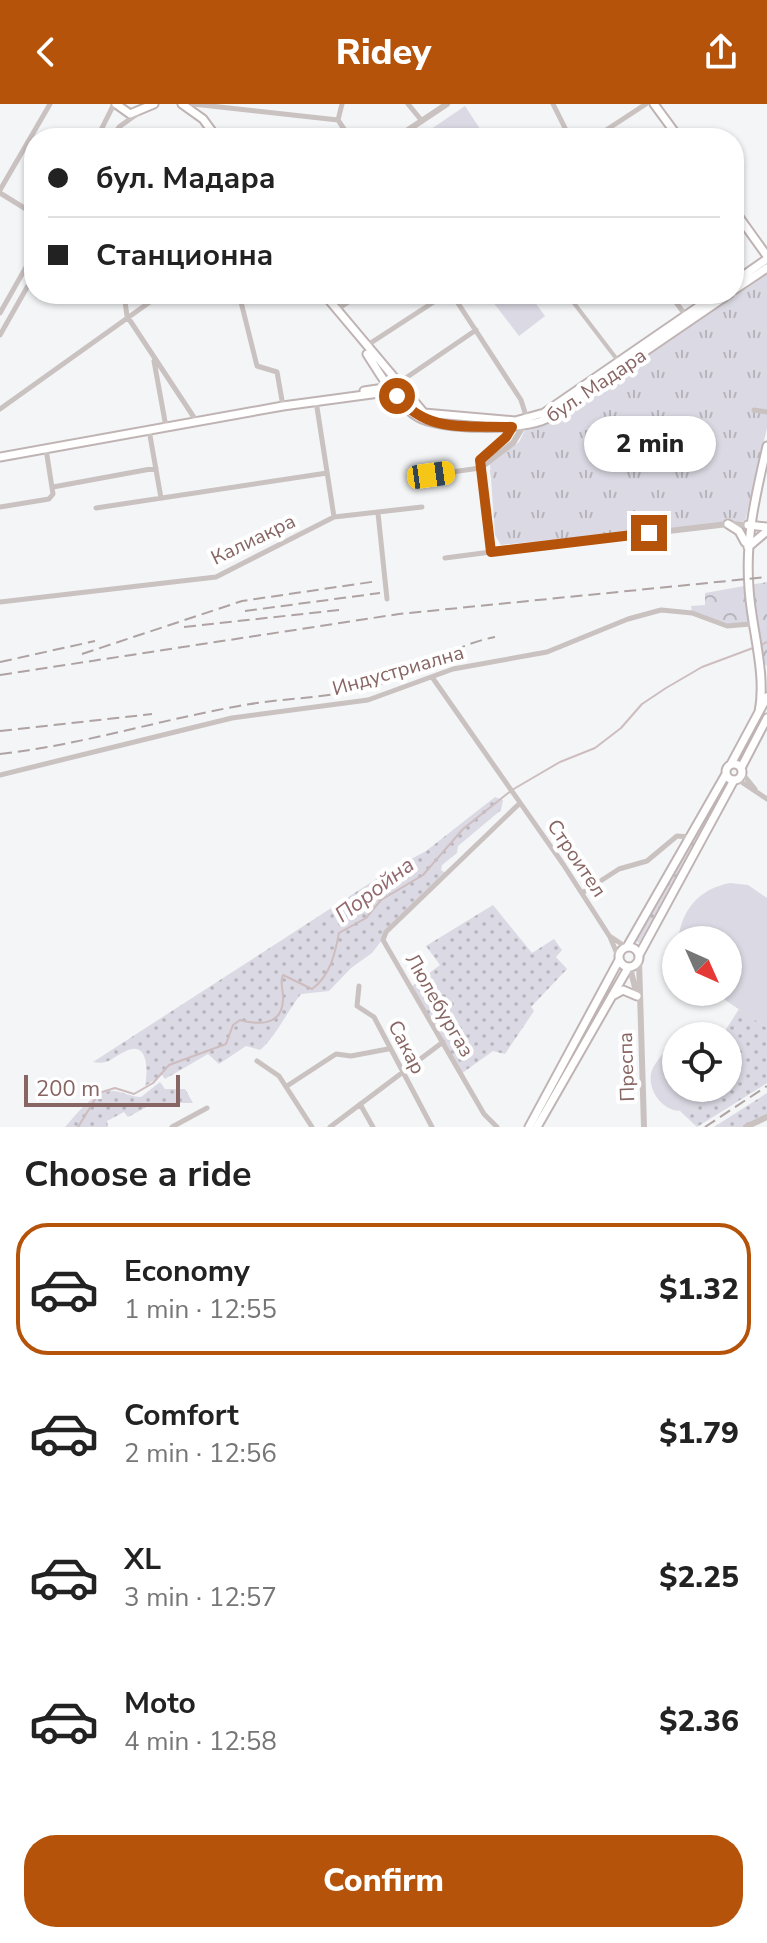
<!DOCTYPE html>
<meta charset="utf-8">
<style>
:root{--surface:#fff;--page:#f6f6f6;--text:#222;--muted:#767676;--line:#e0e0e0;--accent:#b45309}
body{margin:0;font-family:"Nunito Sans",sans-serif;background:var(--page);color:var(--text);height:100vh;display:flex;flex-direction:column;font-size:30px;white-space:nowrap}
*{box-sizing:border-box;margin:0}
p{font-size:26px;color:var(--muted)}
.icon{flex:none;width:44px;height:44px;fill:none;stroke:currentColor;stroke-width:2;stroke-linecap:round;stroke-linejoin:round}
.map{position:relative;height:1023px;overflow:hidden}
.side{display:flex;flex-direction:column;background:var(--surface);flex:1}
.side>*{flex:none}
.hud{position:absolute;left:24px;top:24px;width:720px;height:176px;border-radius:32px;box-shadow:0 2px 6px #0004;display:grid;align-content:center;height:176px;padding:0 24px;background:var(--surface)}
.needle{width:52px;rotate:135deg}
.fabs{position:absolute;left:662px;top:822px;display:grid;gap:16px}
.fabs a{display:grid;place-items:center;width:80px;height:80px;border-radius:50%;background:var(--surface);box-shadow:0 2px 6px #0004;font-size:40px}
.scale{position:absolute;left:24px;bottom:20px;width:156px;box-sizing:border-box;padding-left:8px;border:4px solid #876563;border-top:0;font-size:22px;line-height:28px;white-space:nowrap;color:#876563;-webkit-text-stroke:6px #fff;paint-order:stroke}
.end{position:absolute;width:36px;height:36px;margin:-18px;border:10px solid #b45309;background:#fff;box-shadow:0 0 0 4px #fff}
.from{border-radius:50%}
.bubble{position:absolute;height:56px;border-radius:28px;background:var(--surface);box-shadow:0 2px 6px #0004;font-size:26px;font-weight:800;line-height:56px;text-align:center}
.car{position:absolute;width:24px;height:48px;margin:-24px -12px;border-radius:10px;box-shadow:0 0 6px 2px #0007;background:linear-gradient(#f5c518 24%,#345 0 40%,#f5c518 0 76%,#345 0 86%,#f5c518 0)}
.hud b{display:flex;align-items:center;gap:28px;height:76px;font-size:30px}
.hud b+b{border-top:2px solid var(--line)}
.hud i{width:20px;height:20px;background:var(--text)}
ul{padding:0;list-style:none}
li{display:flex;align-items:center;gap:24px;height:132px;margin:0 16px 12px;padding:0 8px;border:4px solid transparent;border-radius:32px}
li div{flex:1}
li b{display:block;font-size:30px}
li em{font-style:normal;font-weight:800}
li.selected{border-color:var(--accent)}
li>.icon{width:72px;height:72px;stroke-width:1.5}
h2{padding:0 24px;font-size:36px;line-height:96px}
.primary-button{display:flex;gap:16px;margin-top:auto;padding:16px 24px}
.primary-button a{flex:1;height:92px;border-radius:32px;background:var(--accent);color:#fff;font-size:32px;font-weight:800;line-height:92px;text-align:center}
header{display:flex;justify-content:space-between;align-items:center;height:104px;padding:0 24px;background:var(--accent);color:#fff;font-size:36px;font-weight:800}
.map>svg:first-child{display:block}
</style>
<header><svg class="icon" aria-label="back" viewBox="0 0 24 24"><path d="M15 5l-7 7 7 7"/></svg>Ridey<svg class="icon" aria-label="share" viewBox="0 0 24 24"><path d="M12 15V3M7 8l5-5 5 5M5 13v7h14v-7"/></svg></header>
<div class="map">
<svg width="767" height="1023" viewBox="0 0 767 1023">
<defs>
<pattern id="grass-dots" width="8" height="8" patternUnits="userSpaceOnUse" patternTransform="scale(2)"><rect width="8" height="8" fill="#dbd9e3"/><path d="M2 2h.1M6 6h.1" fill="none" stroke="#b7b4bc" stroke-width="1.8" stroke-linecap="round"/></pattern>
<pattern id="forest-crowns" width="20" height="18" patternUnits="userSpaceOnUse" patternTransform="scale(2)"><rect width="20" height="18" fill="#dbd9e3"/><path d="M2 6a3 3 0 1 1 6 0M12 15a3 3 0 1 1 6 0" fill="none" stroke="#b7b4bc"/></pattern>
<pattern id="park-tufts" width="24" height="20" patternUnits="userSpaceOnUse" patternTransform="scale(2)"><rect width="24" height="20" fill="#dbd9e3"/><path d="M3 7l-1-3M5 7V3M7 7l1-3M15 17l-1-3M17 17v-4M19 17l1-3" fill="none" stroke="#b7b4bc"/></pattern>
</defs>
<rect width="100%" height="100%" fill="#f3f5f7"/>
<path fill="url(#grass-dots)" d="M723,680L727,682L639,839L635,837Z
M495,693L503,696L501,706L458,742L457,749L442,761L441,766L446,769L395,819L372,849L351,864L329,887L301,890C287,907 276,933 260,946L246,942L219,960L208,950L165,975L162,971L145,982C148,968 149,934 124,948C111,954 109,961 93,958L387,768L426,747Z
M493,801L532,849L554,835L562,846L556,853L567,865L531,903L534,907L505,950L493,947L461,970L412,882L440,861L426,842Z
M739,905L767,924V979L697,1023L680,1007L691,1003L713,984H728V932L723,930Z
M160,978L165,985H185L193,999H154L128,1013L124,1008L107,1017L108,1023H65C77,1010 94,986 114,987C123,988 131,993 141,993Z
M767,989V1013L746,1023H714Z"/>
<path fill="url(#forest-crowns)" d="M767,478V562L759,555L751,520L727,522L692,509L691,502L705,501V489Z"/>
<path fill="url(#park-tufts)" d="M767,169V324L745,417L501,441L495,431L490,360L519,338L525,326L541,322Z"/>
<path fill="#dbd9e3" d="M465,2L486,34H418Z
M495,190H529L545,212L519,232L490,194Z
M730,779L748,781L767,794V924L713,888H728V836H678C682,805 699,785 730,779Z
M676,935V984H713C705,991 697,1001 688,1005C666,1014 645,986 652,966C657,955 668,944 676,935Z"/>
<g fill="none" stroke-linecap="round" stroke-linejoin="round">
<path stroke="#cebdbf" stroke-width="2" d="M759,542L767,538
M78,1023L99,989L115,984L134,990L153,979L169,961L226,940L233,921L240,916C258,921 282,922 283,896C284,886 279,879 283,871L312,885C330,872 335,850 339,829L366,814L381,796L423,771L463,725L512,686L560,658L595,644L621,624L642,600L666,584L702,563L753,544"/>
<g stroke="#bfb4b3" stroke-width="11">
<path id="secondary" d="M116,0L130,10L154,0
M182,0L203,15L217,34
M654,0L679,34
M734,106L767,152
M734,178L767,155
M734,186L767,164
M324,190L424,309L515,317L544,309L717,190
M367,250C380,270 397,301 418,313C439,326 524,327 546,315L729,190
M364,287L391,283
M0,353L283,302L394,287
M728,420L739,427L745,438
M748,421L767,423
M748,443L767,427
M759,608C767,570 751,523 749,484C745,434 756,390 767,342
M726 668a8 8 0 1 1 16 0a8 8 0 1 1-16 0Z
M731,660L767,593
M741,664L767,614
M619 853a10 10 0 1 1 20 0a10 10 0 1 1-20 0Z
M627,843L726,670
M639,851L734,676
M614,891L623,886L637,892
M529,1023L619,856
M537,1023L628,864"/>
</g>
<path stroke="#cac2c1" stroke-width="4" d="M567,190L619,258"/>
<path stroke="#cac2c1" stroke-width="5" d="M193,0L338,16
M342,0L338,16L350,34
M408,0L422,17
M553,0L570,34
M97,34L114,0
M112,34L119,23L137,10
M196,34L210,24
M594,34L646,0
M0,86L50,0
M0,89L34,110
M124,190L127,212L197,318
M239,190L257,262L277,268L283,302
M452,190L521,296L527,315
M670,190L686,212
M336,206L361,190
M0,209L34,149
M0,231L34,171
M366,242L446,190
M154,257L166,323
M397,280L476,226
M316,297L334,413
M0,305L161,190
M754,306L767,308
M149,326L161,394
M431,371L480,364
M53,383L156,364
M0,403L49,395L53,390L46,345
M96,404L327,369
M378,409L387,495
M445,454L491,448
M0,498L216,473L334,413L422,403
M432,573L563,760L610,833L618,852
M742,669L755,685
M0,671L232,614L368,596L453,565L547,548L628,515L661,506L692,509L727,522L751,520
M737,675L767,695
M582,789L619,765L647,757L677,732L689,733
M611,833L626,843
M359,882L357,902L374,913L432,1023
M257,957L279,972L312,1023
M287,982L336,950L351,952L388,945
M360,1000L373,1023
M172,1023L207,1004
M330,1023L443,938
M497,1023L484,1010L383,836L386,828L520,699"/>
<path stroke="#cac2c1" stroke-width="6" d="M396,34L447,0
M512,322L506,333L480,356L491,448L728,420L748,421
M480,364L513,339L525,319
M639,856L644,1023
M630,864L637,891
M746,1023L767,1013"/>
<use href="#secondary" stroke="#fff" stroke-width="7"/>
<path stroke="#afa2a2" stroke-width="2" stroke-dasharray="12 6" stroke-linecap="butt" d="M245,507L380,489
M184,523L339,506
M82,550L242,497L378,477
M0,558L95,537
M0,571L399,510L767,473
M0,627L152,610
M0,650C81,641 159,616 239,602C285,593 332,595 377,581C420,568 449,542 495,533
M705,1023L767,982"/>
</g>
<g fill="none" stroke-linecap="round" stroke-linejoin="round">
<path stroke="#b45309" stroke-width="10" d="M397,292C428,330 466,321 512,323L506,333L480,356L491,448L649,429"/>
</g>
<g text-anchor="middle" stroke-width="8" stroke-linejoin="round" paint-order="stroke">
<g font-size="20" fill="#876563" stroke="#fff">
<text transform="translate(596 281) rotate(-34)" y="7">бул. Мадара</text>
<text transform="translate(253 435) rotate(-26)" y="7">Калиакра</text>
<text transform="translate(398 566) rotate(-16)" y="7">Индустриална</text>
<text transform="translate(577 754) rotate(56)" y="7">Строител</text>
<text transform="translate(440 901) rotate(60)" y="7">Люлебургаз</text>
<text transform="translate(407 943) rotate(63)" y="7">Сакар</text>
<text transform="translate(626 963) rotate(-92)" y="7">Преспа</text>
</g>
<g font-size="22" font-style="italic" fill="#92686e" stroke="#fff">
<text transform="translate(374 785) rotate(-37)" y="8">Поройна</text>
</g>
</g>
</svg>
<div class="fabs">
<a><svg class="needle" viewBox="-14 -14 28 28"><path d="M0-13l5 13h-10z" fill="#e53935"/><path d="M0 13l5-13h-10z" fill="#767676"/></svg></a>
<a><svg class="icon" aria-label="locate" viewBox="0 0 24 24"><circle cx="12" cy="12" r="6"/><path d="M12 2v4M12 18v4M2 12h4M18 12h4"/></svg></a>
</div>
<div class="scale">200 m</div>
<i class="end from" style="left:397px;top:292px"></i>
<i class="end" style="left:649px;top:429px"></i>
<div class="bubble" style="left:584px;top:312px;width:132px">2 min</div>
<i class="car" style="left:431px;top:371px;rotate:82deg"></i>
<div class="hud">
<b><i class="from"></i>бул. Мадара</b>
<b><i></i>Станционна</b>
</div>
</div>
<section class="side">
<h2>Choose a ride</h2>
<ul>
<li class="selected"><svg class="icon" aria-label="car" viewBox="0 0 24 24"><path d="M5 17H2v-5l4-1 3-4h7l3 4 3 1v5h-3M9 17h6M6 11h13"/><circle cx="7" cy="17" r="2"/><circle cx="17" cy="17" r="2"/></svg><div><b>Economy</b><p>1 min · 12:55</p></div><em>$1.32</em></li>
<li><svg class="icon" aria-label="car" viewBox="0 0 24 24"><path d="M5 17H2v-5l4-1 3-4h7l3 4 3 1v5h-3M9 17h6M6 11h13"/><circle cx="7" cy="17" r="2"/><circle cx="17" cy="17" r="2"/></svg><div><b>Comfort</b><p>2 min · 12:56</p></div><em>$1.79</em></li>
<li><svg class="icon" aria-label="car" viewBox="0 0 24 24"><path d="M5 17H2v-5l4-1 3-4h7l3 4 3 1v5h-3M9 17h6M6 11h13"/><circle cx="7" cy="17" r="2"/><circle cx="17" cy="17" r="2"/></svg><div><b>XL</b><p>3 min · 12:57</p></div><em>$2.25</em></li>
<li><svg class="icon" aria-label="car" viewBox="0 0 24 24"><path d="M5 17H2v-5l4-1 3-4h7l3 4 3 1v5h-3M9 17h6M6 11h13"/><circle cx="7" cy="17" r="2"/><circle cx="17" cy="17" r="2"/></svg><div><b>Moto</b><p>4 min · 12:58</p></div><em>$2.36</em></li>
</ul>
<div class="primary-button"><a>Confirm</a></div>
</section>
